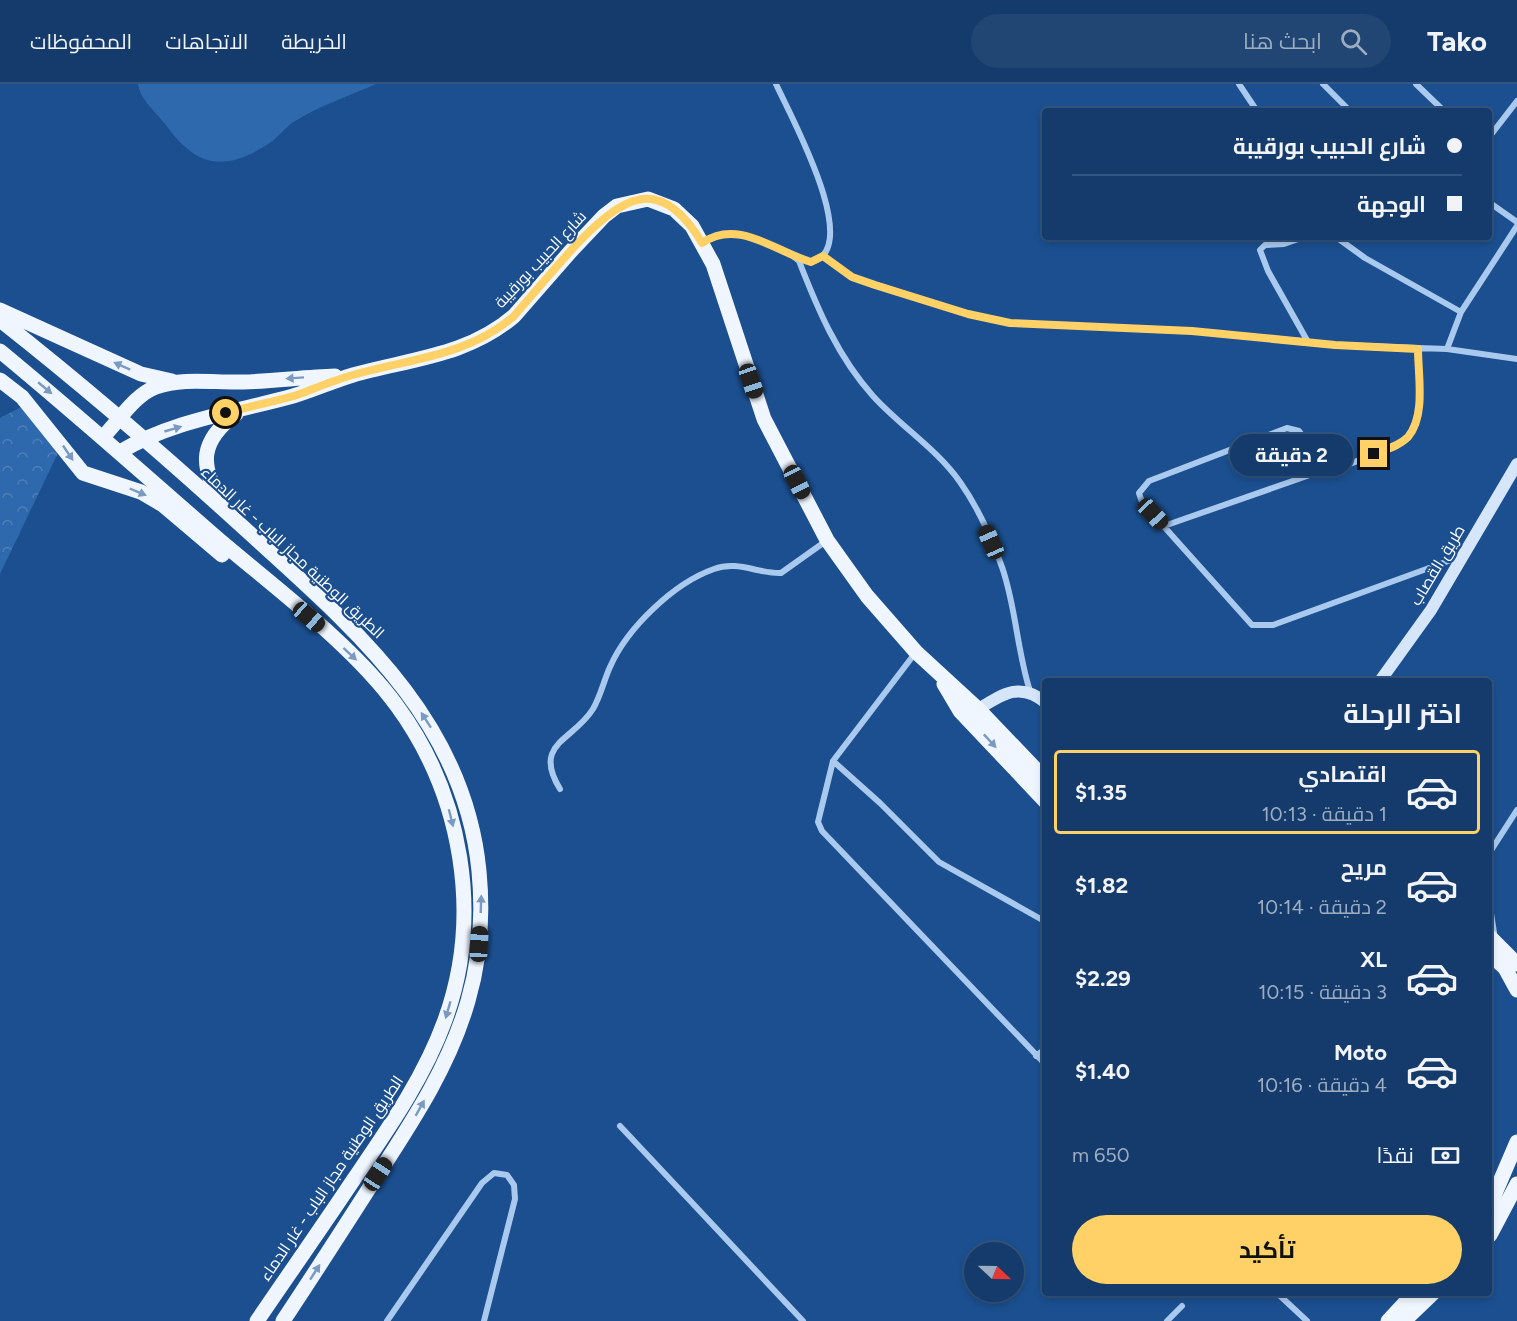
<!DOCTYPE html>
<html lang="ar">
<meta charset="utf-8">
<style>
:root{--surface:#143b6b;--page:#214673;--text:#f1f3f6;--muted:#9dadc1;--line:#33557e;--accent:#ffd166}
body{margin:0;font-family:Figtree,Cairo,sans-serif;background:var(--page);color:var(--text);direction:rtl;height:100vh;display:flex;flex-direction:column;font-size:22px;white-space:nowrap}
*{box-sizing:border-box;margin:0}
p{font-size:20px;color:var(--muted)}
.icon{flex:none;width:33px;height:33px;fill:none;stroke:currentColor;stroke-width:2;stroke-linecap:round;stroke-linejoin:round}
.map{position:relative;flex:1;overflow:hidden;direction:ltr}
.drawer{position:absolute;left:1042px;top:594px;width:450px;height:618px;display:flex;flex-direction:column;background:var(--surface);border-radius:6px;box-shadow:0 3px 9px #0003,0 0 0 2px var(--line);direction:rtl}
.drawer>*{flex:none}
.hud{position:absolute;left:1042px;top:24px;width:450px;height:132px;border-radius:6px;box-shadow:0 3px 9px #0003,0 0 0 2px var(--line);direction:rtl;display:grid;align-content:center;height:132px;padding:0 30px;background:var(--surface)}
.needle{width:39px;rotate:112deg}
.tools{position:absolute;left:964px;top:1158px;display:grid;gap:12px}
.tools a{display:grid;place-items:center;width:60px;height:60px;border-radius:50%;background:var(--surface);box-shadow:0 3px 9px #0003,0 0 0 2px var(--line);font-size:30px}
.end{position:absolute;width:27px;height:27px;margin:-14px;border:8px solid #ffd166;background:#111;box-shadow:0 0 0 3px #111}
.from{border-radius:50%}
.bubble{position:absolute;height:42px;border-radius:21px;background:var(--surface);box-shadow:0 3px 9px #0003,0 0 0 2px var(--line);font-size:20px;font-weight:700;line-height:42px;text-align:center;direction:rtl}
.car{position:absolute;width:18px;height:36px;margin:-18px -9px;border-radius:8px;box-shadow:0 0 4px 2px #0007;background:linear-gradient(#222 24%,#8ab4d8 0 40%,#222 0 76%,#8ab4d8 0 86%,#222 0)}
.hud b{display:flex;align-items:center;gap:21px;height:57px;font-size:22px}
.hud b+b{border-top:2px solid var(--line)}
.hud i{width:15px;height:15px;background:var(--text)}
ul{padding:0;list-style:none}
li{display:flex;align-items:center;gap:18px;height:84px;margin:0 12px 9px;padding:0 18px;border:3px solid transparent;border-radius:6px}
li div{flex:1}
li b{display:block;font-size:22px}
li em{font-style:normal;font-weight:700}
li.on{border-color:var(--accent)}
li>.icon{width:54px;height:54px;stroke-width:1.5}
h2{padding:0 30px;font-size:27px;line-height:72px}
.pay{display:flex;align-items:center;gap:15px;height:66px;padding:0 30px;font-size:22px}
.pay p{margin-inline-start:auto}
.action{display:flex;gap:12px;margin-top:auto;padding:12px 30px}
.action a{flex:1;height:69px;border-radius:36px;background:var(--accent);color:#111;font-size:24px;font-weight:700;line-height:69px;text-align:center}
header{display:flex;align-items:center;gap:36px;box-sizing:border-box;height:84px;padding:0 30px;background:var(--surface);border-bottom:2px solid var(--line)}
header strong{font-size:28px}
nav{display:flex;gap:33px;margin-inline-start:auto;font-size:21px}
.search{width:420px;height:54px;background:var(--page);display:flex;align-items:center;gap:15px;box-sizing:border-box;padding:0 21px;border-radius:33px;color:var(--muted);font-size:22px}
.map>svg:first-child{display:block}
</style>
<header>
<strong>Tako</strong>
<div class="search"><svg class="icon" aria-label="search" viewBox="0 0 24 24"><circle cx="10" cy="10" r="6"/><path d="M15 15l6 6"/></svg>ابحث هنا</div>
<nav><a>الخريطة</a><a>الاتجاهات</a><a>المحفوظات</a></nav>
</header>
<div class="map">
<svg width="1517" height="1237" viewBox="0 0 1517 1237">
<defs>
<pattern id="forest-crowns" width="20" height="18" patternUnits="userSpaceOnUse" patternTransform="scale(1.5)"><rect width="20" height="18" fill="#2e69ad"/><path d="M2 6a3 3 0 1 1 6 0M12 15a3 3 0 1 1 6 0" fill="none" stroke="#4d80b9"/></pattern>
</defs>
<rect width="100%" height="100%" fill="#1b4f8f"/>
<path fill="#2e69ad" d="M138,0H376C349,12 318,22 292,39C285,44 279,52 271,58C227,88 197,85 166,41C156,28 140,16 138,0Z"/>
<path fill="url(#forest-crowns)" d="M23,322L58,369L0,490V334Z"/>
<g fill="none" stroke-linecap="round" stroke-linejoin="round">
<path stroke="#a9c9ee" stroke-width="6" d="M1239,0L1257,27
M1323,0L1350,27
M1416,0L1444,27
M1490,52L1517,17
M1490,119L1517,138
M1304,153L1284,160L1265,161L1260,166L1268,187L1308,258
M1336,153L1365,174L1461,228
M702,159C738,134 774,167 811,178C865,166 789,29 776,0
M823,172L852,193L968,230L1010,239L1192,247L1336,261L1447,265L1517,275
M794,173L799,177C818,226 838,273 873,312C900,342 936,364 960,398C977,422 992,455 1002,483C1016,523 1017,567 1030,607
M1418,265C1418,290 1427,337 1406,355C1397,363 1383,367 1372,371C1357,377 1343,384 1327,385L1299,347L1287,344L1149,397L1139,409L1142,418L1252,541H1273L1462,472
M1447,265L1461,228L1517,142
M1164,442L1327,385
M916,568L833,677L818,738L822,747L1046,981
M833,677L880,719L939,778L1046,838
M560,705C532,659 573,657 593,625C601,611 604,596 610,583C627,544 674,499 714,485C738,476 758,490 781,489L826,457
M1490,768L1517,726
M1490,823L1495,855
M1036,972L1046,964
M620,1042L803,1237
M1277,1209L1307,1237
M387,1237L482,1099L494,1089L507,1091L514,1101L515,1115L484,1237
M1167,1237L1182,1222"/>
<path stroke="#d6e6fa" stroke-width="12" d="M1380,597L1431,526L1517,380
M972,629C999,613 1018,595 1046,619"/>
<path stroke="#f0f6ff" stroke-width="15" d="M0,226L141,290L172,297
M0,236C84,302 165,372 244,444C350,541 464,633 479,787C483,829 480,876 468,917C449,983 412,1038 375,1095C345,1142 314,1190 283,1237
M0,267C74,328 146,392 218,455C274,503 354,562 397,622C462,711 483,831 445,936C424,994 388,1045 354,1095C322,1143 289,1190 257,1237
M0,296L22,313L83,389L141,408L163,421L222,471
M103,353C119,337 134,311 156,303C183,293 215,299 243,298C274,297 305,293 335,292
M120,368C171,337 235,328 293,312C313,306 333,297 353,291C409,275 468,272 514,232L570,168L604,132L617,122L648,115L674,125L692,142L713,180L764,335L827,456L867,512L916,568L978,625L1046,696
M222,416C198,381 201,356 236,330
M944,600L960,627L1046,718
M1490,853L1517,880
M1490,870L1505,884L1517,906
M1490,1121L1517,1058
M1490,1151L1517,1100
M1388,1237L1414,1209
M1404,1237L1433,1209"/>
</g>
<defs><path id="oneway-solid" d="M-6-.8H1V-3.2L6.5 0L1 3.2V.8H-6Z" transform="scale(1.5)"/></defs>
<g fill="#7b9ac1">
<use href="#oneway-solid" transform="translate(122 282) rotate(-156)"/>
<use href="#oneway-solid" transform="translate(295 294) rotate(176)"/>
<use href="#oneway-solid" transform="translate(45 304) rotate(40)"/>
<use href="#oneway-solid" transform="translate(173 345) rotate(-16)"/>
<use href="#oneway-solid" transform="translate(68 369) rotate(56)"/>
<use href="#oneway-solid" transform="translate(138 408) rotate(23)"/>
<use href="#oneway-solid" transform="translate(350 570) rotate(43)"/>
<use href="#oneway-solid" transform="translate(426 636) rotate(-123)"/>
<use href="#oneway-solid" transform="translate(990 657) rotate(47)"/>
<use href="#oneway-solid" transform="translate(451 734) rotate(76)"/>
<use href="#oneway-solid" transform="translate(481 820) rotate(-88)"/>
<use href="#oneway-solid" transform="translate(448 926) rotate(106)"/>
<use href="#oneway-solid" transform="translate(420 1024) rotate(-61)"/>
<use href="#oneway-solid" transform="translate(315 1188) rotate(-57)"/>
</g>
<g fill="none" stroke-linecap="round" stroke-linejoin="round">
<path stroke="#ffd166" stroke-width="8" d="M226,329C249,322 274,318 297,311C316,304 334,296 353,291C409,275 468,272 514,232C534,209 554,185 575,162C621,114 659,87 702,159C738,134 774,167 811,178L823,172L852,193L875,201L968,230L1010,239L1192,247L1335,261L1418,265C1418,291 1426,332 1408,353C1399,362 1385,366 1374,370"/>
</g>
<g text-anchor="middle" stroke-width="4.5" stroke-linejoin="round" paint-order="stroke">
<g font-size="16" fill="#fff" stroke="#1b4f8f">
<text transform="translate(540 175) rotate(-47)" y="6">شارع الحبيب بورقيبة</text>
<text transform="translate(293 468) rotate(43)" y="6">الطريق الوطنية مجاز الباب - غار الدماء</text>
<text transform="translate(1437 481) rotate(-59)" y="6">طريق القصاب</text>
<text transform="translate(331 1094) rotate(-56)" y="6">الطريق الوطنية مجاز الباب - غار الدماء</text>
</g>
</g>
</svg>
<div class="tools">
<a><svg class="needle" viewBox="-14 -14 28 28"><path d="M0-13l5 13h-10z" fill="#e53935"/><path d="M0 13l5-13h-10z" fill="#9dadc1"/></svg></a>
</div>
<i class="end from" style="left:226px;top:329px"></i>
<i class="end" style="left:1374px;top:370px"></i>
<div class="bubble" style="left:1230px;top:350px;width:123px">2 دقيقة</div>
<i class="car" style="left:751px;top:297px;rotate:161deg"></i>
<i class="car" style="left:797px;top:398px;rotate:153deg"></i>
<i class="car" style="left:1153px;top:430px;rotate:137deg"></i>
<i class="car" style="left:991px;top:458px;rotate:336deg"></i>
<i class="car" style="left:309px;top:533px;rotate:131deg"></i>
<i class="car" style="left:479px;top:860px;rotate:3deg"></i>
<i class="car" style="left:378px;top:1090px;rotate:33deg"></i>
<div class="hud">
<b><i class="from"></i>شارع الحبيب بورقيبة</b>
<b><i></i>الوجهة</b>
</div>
<section class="drawer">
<h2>اختر الرحلة</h2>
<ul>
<li class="on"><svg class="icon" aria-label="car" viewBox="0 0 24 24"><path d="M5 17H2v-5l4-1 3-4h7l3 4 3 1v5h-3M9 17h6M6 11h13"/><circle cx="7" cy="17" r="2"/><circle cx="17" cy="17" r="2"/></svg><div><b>اقتصادي</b><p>1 دقيقة · 10:13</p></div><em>$1.35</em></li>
<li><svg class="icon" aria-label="car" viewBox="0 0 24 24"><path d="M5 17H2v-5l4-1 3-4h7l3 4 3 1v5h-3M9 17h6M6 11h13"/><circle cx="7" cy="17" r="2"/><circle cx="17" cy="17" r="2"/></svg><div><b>مريح</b><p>2 دقيقة · 10:14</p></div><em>$1.82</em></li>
<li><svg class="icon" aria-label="car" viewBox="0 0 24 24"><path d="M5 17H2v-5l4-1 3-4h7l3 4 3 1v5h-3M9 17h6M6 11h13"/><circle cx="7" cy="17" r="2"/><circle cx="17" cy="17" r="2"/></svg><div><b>XL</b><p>3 دقيقة · 10:15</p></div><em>$2.29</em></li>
<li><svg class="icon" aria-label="car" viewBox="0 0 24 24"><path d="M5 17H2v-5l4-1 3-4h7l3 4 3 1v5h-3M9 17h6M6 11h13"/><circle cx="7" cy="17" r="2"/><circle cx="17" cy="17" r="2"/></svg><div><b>Moto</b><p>4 دقيقة · 10:16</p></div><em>$1.40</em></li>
</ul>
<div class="pay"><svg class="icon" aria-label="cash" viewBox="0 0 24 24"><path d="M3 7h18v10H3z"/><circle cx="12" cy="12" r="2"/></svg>نقدًا<p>650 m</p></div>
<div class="action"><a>تأكيد</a></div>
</section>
</div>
